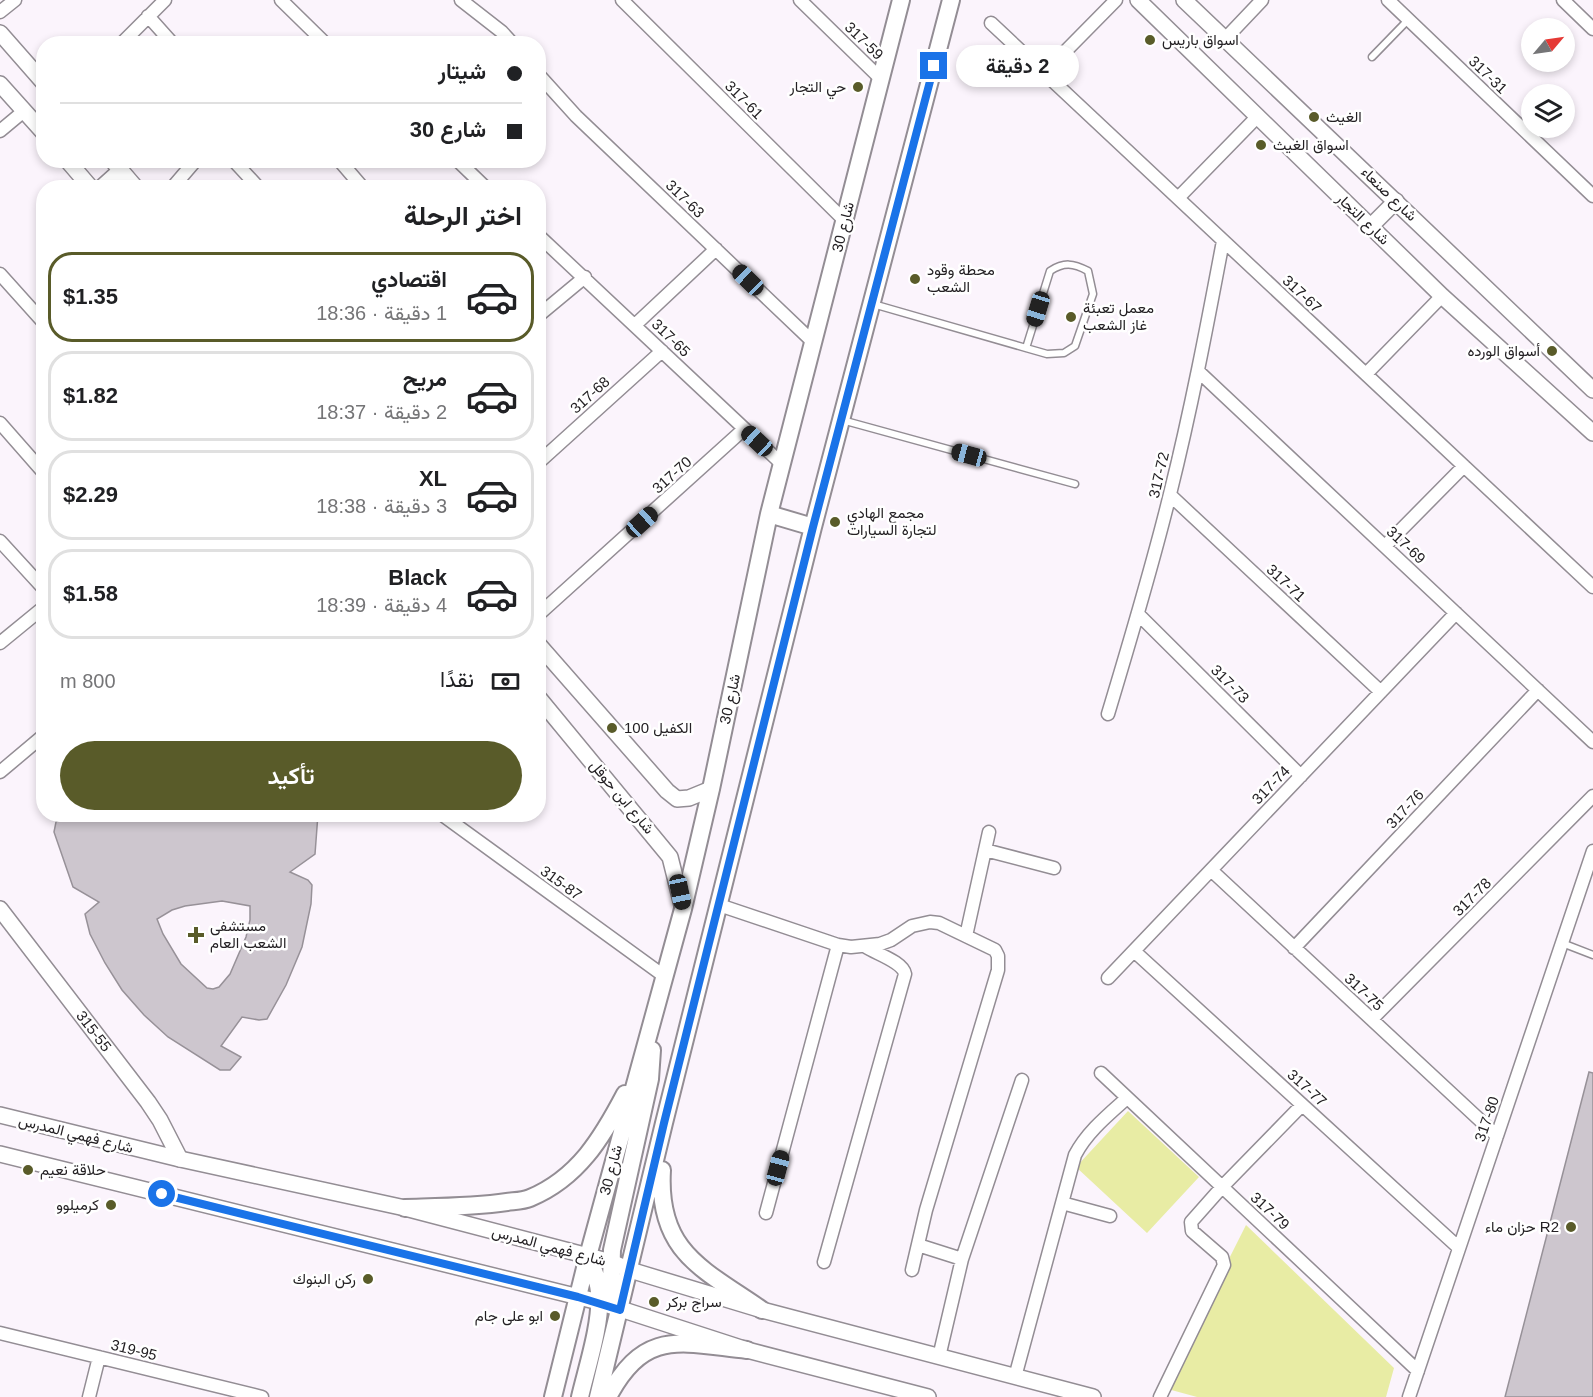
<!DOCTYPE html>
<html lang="ar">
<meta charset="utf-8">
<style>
:root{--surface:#fff;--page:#f6f6f6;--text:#202124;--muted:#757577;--line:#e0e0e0;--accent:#595b29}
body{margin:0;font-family:Arial,Vazirmatn,sans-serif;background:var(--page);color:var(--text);direction:rtl;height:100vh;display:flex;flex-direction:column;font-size:22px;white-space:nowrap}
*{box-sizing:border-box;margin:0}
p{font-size:20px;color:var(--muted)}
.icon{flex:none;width:33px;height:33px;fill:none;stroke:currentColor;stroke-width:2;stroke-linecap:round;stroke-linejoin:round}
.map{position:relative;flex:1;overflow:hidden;direction:ltr}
.side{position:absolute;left:36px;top:180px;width:510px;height:642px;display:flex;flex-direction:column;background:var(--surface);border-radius:24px;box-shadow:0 3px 9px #0003;direction:rtl}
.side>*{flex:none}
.hud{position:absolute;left:36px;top:36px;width:510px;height:132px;border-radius:24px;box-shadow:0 3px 9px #0003;direction:rtl;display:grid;align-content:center;height:132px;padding:0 24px;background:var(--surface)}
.needle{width:39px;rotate:61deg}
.fabs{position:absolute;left:1521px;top:18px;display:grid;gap:12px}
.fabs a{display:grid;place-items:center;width:54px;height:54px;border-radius:50%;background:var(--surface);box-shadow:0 3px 9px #0003;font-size:30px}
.end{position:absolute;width:27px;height:27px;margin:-14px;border:8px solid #1a73e8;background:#fff;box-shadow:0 0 0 3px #fff}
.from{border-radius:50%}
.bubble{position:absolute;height:42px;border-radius:21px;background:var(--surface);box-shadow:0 3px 9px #0003;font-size:20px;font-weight:600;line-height:42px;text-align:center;direction:rtl}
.car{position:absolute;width:18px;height:36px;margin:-18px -9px;border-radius:8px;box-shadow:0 0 4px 2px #0007;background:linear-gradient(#222 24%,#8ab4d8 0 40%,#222 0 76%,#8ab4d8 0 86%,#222 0)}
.hud b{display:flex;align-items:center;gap:21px;height:57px;font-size:22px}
.hud b+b{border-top:2px solid var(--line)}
.hud i{width:15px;height:15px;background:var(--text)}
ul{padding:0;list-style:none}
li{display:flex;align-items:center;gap:18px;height:90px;margin:0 12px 9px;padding:0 12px;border:3px solid var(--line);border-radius:24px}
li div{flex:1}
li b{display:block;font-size:22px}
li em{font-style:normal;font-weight:600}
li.selected{border-color:var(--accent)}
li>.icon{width:54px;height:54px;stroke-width:1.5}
h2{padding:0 24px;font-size:27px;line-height:72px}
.pay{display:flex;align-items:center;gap:15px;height:66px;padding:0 24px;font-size:22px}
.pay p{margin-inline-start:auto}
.primary-button{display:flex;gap:12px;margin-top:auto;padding:12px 24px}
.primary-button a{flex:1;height:69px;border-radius:36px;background:var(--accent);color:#fff;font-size:24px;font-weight:600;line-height:69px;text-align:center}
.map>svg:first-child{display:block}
</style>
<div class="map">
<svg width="1593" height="1397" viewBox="0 0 1593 1397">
<rect width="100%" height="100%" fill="#fbf4fc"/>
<path fill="#e8eca4" d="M1128,1111L1199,1177L1147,1233L1076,1167Z
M1246,1225L1394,1368L1386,1397H1197L1164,1388Z"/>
<path fill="#cdc6ce" stroke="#979198" stroke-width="1.5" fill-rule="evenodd" d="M67,814H318L315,854L290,872L308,880L312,885L311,904L302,947L286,985L267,1019L259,1020L242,1017L221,1046L241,1057L230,1070H220L168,1037L144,1015L122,990L105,963L90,934L85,914L99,902L73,887L54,832L56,822ZM222,901L250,906V920L246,937L230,974L219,987L213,989L207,988L181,964L163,934L157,919L172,910L185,906Z
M1589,1072L1593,1073V1397H1505Z"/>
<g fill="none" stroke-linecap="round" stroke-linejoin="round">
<g stroke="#938d94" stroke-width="9">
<path id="service" d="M1372,57L1408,20
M873,304L1026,348L1047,354L1064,353L1075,346L1093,294L1088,271C1073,263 1064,262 1050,271L1026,348
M842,420L1075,484
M1562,943L1593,955"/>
</g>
<g stroke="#938d94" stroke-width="15">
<path id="minor" d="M281,0L326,44
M461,0L502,32L513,44
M622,0L844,220
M800,0L881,79
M1388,0L1593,196
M1563,0L1593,29
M0,12L15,0
M148,16L173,44
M991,23L1593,587
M1226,38L1262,0
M121,44L165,0
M1044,73L1116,0
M538,74L576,116L813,342
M0,131L24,111
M233,160L259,188
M339,160L363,188
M457,160L486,188
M172,188L196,160
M1178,198L1257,117
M538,235L782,464
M0,274L44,323
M538,316L585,277
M635,325L716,249
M1198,371L1593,742
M1366,374L1442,296
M0,423L44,473
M538,463L662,351
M1170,495L1381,692
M0,541L44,589
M1385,546L1464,466
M1138,614L1301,776
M538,615L744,429
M0,643L44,607
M1108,714C1130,641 1152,568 1170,494C1191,410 1207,326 1223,241
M0,772L44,735
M441,814L664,976
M985,850L1054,868
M1211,870L1497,1136
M719,905L838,945L851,947L880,944L891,940L912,926L930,922L939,923L995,950L998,956V970L926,1210L912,1270
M966,936L989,832
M1294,948L1538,690
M1134,951L1459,1248
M1108,978L1456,613
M1372,1019L1593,796
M1101,1073L1418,1371
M1062,1203L1110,1216
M766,1213L838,945
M918,1245L962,1259
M824,1262L905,974C903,962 877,954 866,947
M0,1333L262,1397
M939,1357L962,1259L1022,1080
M1015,1377L1075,1155C1087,1132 1108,1115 1127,1098
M89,1397L99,1357
M1160,1397L1224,1265L1222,1257L1192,1231L1191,1222L1222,1187L1302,1105
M1409,1397L1593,851"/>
</g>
<g stroke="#938d94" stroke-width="18">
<g id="tertiary">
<path d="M1138,0L1442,296L1593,433"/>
<path d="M1184,0L1593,390"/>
<path d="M0,33L44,83"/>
<path d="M0,84L44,133"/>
<path d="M67,160L91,188"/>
<path d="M112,160L136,188"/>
<path d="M101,188L121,170"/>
<path d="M1371,226L1396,201"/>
<path d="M538,644L667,791L677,799L689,798L711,789"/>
<path d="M538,697L670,857L683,909"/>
<path id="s1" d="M0,909L148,1102L160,1120L180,1159"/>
<path d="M0,1115L180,1159L405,1208L611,1262L630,1270L762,1310L1093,1397"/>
<path d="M0,1154L599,1302L747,1350L928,1397"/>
</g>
</g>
<g stroke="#938d94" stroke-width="20">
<path id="secondary" d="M769,514L813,527
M662,1170C657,1252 703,1269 762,1310
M405,1208C440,1207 473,1207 507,1202C514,1201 523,1201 530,1198C578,1178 602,1138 625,1094
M620,1310L611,1282L612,1250L650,1079L652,1050
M553,1397L588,1256L683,909L711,789L769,514L901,0
M580,1397C587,1367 602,1322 599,1292C598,1279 593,1268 588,1256
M598,1397L664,1123L813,527L951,0
M608,1397C645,1328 680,1343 747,1350"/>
</g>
<use href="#service" stroke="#fff" stroke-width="6"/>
<use href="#minor" stroke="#fff" stroke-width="12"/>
<use href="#tertiary" stroke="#fff" stroke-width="15"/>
<use href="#secondary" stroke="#fff" stroke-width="16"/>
</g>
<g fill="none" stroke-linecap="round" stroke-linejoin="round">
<path stroke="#1a73e8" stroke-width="8" d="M162,1194L578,1297L620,1310L664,1123L813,527L934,66"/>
</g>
<g fill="#595b29" stroke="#fff" stroke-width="2">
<circle cx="1150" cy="40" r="6"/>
<circle cx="858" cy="87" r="6"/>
<circle cx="1314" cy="117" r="6"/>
<circle cx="1261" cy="145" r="6"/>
<circle cx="915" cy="279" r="6"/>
<circle cx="1071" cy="317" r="6"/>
<circle cx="1552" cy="351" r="6"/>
<circle cx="835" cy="522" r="6"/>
<circle cx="612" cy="728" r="6"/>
<path d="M193 926h6v6h6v6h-6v6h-6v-6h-6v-6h6z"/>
<circle cx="28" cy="1170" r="6"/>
<circle cx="111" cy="1205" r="6"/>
<circle cx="1571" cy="1227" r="6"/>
<circle cx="368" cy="1279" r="6"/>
<circle cx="654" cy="1302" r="6"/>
<circle cx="555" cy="1316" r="6"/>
</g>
<g text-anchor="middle" stroke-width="5" stroke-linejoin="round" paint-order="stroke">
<g font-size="15" fill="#242124" stroke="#fff" text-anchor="start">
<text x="1162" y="45">اسواق باريس</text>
<text x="846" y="92" text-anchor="end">حي التجار</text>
<text x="1326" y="122">الغيث</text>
<text x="1273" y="150">اسواق الغيث</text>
<text x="927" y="275">محطة وقود<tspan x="927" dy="17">الشعب</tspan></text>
<text x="1083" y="313">معمل تعبئة<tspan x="1083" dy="17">غاز الشعب</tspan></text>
<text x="1540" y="356" text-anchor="end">أسواق الورده</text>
<text x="847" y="518">مجمع الهادي<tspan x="847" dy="17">لتجارة السيارات</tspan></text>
<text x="624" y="733">الكفيل 100</text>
<text x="210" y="931">مستشفى<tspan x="210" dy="17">الشعب العام</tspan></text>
<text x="40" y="1175">حلاقة نعيم</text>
<text x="99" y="1210" text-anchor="end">كرميلوو</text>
<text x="1559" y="1232" text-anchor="end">حزان ماء R2</text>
<text x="356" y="1284" text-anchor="end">ركن البنوك</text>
<text x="666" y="1307">سراج بركر</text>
<text x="543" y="1321" text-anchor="end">ابو علی جام</text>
</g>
<g font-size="15" fill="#242124" stroke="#fff">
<text transform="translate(864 41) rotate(44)" y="5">317-59</text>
<text transform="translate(1488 75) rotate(44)" y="5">317-31</text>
<text transform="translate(744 100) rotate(45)" y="5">317-61</text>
<text transform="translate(1389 194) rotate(44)" y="5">شارع صنعاء</text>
<text transform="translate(685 199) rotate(44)" y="5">317-63</text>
<text transform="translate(1363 219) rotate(44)" y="5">شارع التجار</text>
<text transform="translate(843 227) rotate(-76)" y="5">شارع 30</text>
<text transform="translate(1302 294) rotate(43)" y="5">317-67</text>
<text transform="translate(671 338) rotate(44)" y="5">317-65</text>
<text transform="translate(590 395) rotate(-42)" y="5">317-68</text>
<text transform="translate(672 475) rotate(-42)" y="5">317-70</text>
<text transform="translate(1159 475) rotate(-77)" y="5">317-72</text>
<text transform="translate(1406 545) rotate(43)" y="5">317-69</text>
<text transform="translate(1286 583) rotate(43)" y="5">317-71</text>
<text transform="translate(1230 684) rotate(45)" y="5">317-73</text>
<text transform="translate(730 699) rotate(-78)" y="5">شارع 30</text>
<text transform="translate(1271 785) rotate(-46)" y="5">317-74</text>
<text transform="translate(622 797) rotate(50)" y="5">شارع ابن حوقل</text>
<text transform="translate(1405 809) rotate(-47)" y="5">317-76</text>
<text transform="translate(561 883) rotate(36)" y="5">315-87</text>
<text transform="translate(1472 897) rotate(-45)" y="5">317-78</text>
<text transform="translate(1364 992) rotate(43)" y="5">317-75</text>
<text dy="5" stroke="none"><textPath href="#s1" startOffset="154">315-55</textPath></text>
<text transform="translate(1307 1088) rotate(42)" y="5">317-77</text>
<text transform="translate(1487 1119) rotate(-71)" y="5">317-80</text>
<text transform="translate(76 1134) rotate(14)" y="5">شارع فهمي المدرس</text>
<text transform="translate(611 1170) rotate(-75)" y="5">شارع 30</text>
<text transform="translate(1270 1211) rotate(43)" y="5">317-79</text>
<text transform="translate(549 1246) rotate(15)" y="5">شارع فهمي المدرس</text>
<text transform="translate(134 1350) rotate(14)" y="5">319-95</text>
</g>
</g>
</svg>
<div class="fabs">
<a><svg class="needle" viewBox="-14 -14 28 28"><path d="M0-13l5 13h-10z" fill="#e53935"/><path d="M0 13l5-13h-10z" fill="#757577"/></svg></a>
<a><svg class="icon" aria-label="layers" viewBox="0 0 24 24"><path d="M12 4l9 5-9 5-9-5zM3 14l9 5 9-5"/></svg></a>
</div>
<i class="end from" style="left:162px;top:1194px"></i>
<i class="end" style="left:934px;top:66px"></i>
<div class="bubble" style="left:956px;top:45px;width:123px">2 دقيقة</div>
<i class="car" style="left:748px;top:280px;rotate:314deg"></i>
<i class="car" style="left:1038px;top:309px;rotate:197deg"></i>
<i class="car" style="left:757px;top:441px;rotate:313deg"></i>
<i class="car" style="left:969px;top:455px;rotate:285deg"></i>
<i class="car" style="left:642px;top:522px;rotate:48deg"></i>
<i class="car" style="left:680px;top:892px;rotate:168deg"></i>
<i class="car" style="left:778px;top:1168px;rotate:15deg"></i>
<div class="hud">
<b><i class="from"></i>شيتار</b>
<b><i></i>شارع 30</b>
</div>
<section class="side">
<h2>اختر الرحلة</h2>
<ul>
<li class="selected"><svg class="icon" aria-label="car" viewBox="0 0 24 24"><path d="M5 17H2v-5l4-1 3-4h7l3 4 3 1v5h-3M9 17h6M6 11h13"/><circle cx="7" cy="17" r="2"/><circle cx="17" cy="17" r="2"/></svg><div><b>اقتصادي</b><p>1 دقيقة · 18:36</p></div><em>$1.35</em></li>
<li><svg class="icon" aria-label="car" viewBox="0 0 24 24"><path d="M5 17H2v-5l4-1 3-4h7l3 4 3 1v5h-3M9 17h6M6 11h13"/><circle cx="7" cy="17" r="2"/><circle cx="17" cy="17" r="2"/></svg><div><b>مريح</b><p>2 دقيقة · 18:37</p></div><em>$1.82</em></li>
<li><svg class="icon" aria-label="car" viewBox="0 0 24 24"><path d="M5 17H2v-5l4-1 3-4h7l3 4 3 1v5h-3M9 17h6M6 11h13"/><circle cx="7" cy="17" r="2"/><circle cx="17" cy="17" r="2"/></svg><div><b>XL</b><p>3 دقيقة · 18:38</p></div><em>$2.29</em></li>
<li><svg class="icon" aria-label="car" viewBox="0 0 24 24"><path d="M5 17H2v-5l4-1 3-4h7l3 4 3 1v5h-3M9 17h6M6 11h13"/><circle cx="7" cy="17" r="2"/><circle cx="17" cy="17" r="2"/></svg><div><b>Black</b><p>4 دقيقة · 18:39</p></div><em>$1.58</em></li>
</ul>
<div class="pay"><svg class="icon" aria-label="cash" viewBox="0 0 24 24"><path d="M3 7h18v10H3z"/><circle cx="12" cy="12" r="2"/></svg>نقدًا<p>800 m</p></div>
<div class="primary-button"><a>تأكيد</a></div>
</section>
</div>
